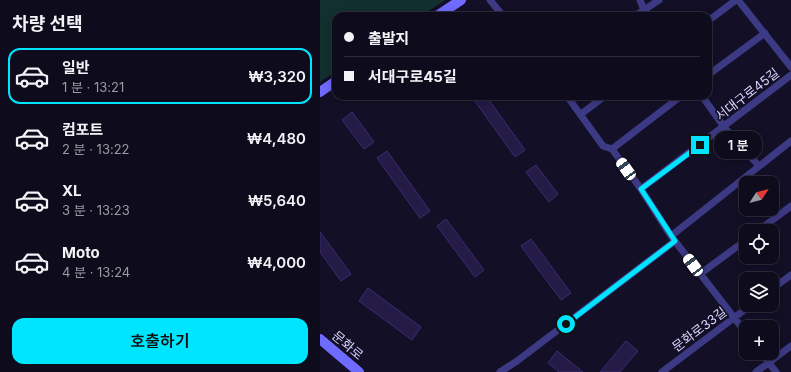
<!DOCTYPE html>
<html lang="ko">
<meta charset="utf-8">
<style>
:root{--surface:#0e0b1c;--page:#171425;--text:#f1f3f6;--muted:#9b9ba3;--line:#2e2b3b;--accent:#00e5ff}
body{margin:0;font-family:Inter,"Noto Sans KR",sans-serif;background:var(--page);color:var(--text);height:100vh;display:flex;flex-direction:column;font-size:15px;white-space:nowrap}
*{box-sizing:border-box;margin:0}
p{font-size:13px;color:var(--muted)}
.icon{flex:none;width:22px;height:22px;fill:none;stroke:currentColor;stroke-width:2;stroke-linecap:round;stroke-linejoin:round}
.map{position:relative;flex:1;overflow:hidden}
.sheet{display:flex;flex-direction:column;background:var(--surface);width:320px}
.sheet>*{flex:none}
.top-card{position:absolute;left:12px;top:12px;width:380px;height:88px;border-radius:12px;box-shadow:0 2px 10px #0003,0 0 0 1px var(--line);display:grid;align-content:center;height:88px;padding:0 12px;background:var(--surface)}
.needle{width:26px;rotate:54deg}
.fabs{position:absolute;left:419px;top:176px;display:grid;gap:8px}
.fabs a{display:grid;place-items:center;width:40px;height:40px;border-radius:8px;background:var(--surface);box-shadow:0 2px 10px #0003,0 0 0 1px var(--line);font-size:20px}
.end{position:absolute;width:18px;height:18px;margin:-9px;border:5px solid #00e5ff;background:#111;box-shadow:0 0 0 2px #111}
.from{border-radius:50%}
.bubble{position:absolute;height:28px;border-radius:12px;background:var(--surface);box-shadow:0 2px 10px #0003,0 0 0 1px var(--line);font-size:13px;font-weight:600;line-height:28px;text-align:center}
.car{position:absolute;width:12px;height:24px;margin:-12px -6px;border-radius:5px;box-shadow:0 0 3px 1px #0007;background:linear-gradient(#fff 24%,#345 0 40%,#fff 0 76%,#345 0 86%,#fff 0)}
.top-card b{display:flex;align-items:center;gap:14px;height:38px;font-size:15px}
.top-card b+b{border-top:1px solid var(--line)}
.top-card i{width:10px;height:10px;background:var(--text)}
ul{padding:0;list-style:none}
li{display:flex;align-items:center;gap:12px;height:56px;margin:0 8px 6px;padding:0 4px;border:2px solid transparent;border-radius:12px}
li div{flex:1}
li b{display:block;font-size:15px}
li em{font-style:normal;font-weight:600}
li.current{border-color:var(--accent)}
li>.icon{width:36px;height:36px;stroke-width:1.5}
h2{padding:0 12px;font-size:18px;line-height:48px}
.action{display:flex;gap:8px;margin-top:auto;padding:8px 12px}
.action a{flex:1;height:46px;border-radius:12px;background:var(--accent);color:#111;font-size:16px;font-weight:600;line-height:46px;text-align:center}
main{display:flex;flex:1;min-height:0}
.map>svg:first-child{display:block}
</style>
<main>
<section class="sheet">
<h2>차량 선택</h2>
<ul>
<li class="current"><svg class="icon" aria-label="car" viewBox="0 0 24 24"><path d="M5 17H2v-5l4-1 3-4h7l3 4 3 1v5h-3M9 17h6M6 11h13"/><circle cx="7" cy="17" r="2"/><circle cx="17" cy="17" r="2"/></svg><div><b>일반</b><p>1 분 · 13:21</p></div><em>₩3,320</em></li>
<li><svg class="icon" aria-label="car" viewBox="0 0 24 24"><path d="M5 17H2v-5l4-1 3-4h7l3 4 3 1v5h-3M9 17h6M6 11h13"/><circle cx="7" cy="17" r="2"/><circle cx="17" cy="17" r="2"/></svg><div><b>컴포트</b><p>2 분 · 13:22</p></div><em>₩4,480</em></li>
<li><svg class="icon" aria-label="car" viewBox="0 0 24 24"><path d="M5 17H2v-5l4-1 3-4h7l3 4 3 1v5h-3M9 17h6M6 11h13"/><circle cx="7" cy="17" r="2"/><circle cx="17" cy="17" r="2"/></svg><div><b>XL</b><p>3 분 · 13:23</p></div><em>₩5,640</em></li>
<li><svg class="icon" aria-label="car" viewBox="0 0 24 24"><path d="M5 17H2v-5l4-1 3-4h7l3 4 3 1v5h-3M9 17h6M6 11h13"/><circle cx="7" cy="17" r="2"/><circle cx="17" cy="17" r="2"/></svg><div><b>Moto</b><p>4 분 · 13:24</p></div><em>₩4,000</em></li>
</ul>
<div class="action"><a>호출하기</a></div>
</section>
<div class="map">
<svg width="471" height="372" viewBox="0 0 471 372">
<rect width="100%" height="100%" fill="#130f26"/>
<path fill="#12302f" d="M0,0H125L101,16H16V71L0,82Z"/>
<path fill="#241b47" stroke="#3b2d73" d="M153,96H166L205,150L195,157L152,97Z
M32,112L54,142L44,149L22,120Z
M67,151L110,211L100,218L57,158Z
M216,165L238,194L229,202L206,172Z
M126,219L164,270L155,277L117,226Z
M0,232L31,274L21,281L0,252Z
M211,239L251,293L241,300L201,246Z
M48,288L101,327L92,340L39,301Z
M306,341L318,351L300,372H280Z
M237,351L263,372H239L228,363Z"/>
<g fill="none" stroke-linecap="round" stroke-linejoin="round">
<path stroke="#3d3a85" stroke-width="7" d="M170,0L183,16
M320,0L324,10
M418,0L471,67
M315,16L339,0
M388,21L416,0
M388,75L445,33
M247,96L283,146L292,149
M382,96L404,127L439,166
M261,114L285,96
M292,149L321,189L351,236L426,333
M292,149L361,96
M321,189L471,75
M438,231L471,206
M351,236L471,141
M380,274L426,240
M452,289L471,275
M441,353L456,372
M180,372L197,361L355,241
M342,372L431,305
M436,372L471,346"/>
<path stroke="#6f6bff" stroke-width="10" d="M117,16L141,0
M0,92L16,81
M0,339L39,372"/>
</g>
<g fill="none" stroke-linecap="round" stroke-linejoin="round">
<path stroke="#00e5ff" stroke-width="5" d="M246,324L355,241L321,189L380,145"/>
</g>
<g text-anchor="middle" stroke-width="3.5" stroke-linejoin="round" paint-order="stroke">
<g font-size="13" fill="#d9d4ff" stroke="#130f26">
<text transform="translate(427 94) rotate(-38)" y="5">서대구로45길</text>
<text transform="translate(379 329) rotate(-37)" y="5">문화로33길</text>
<text transform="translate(28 345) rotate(40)" y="5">문화로</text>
</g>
</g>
</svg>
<div class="fabs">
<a><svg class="needle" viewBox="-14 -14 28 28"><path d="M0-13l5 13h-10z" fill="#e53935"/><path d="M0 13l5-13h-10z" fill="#9b9ba3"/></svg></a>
<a><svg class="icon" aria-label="locate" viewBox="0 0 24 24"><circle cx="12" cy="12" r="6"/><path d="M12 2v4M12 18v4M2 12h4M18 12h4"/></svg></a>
<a><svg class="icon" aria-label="layers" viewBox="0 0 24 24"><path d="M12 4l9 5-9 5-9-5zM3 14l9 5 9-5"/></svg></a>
<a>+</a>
</div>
<i class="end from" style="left:246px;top:324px"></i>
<i class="end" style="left:380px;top:145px"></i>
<div class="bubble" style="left:394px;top:131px;width:48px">1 분</div>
<i class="car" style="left:306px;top:169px;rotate:324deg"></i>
<i class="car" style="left:373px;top:265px;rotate:323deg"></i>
<div class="top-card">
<b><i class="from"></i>출발지</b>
<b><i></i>서대구로45길</b>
</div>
</div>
</main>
